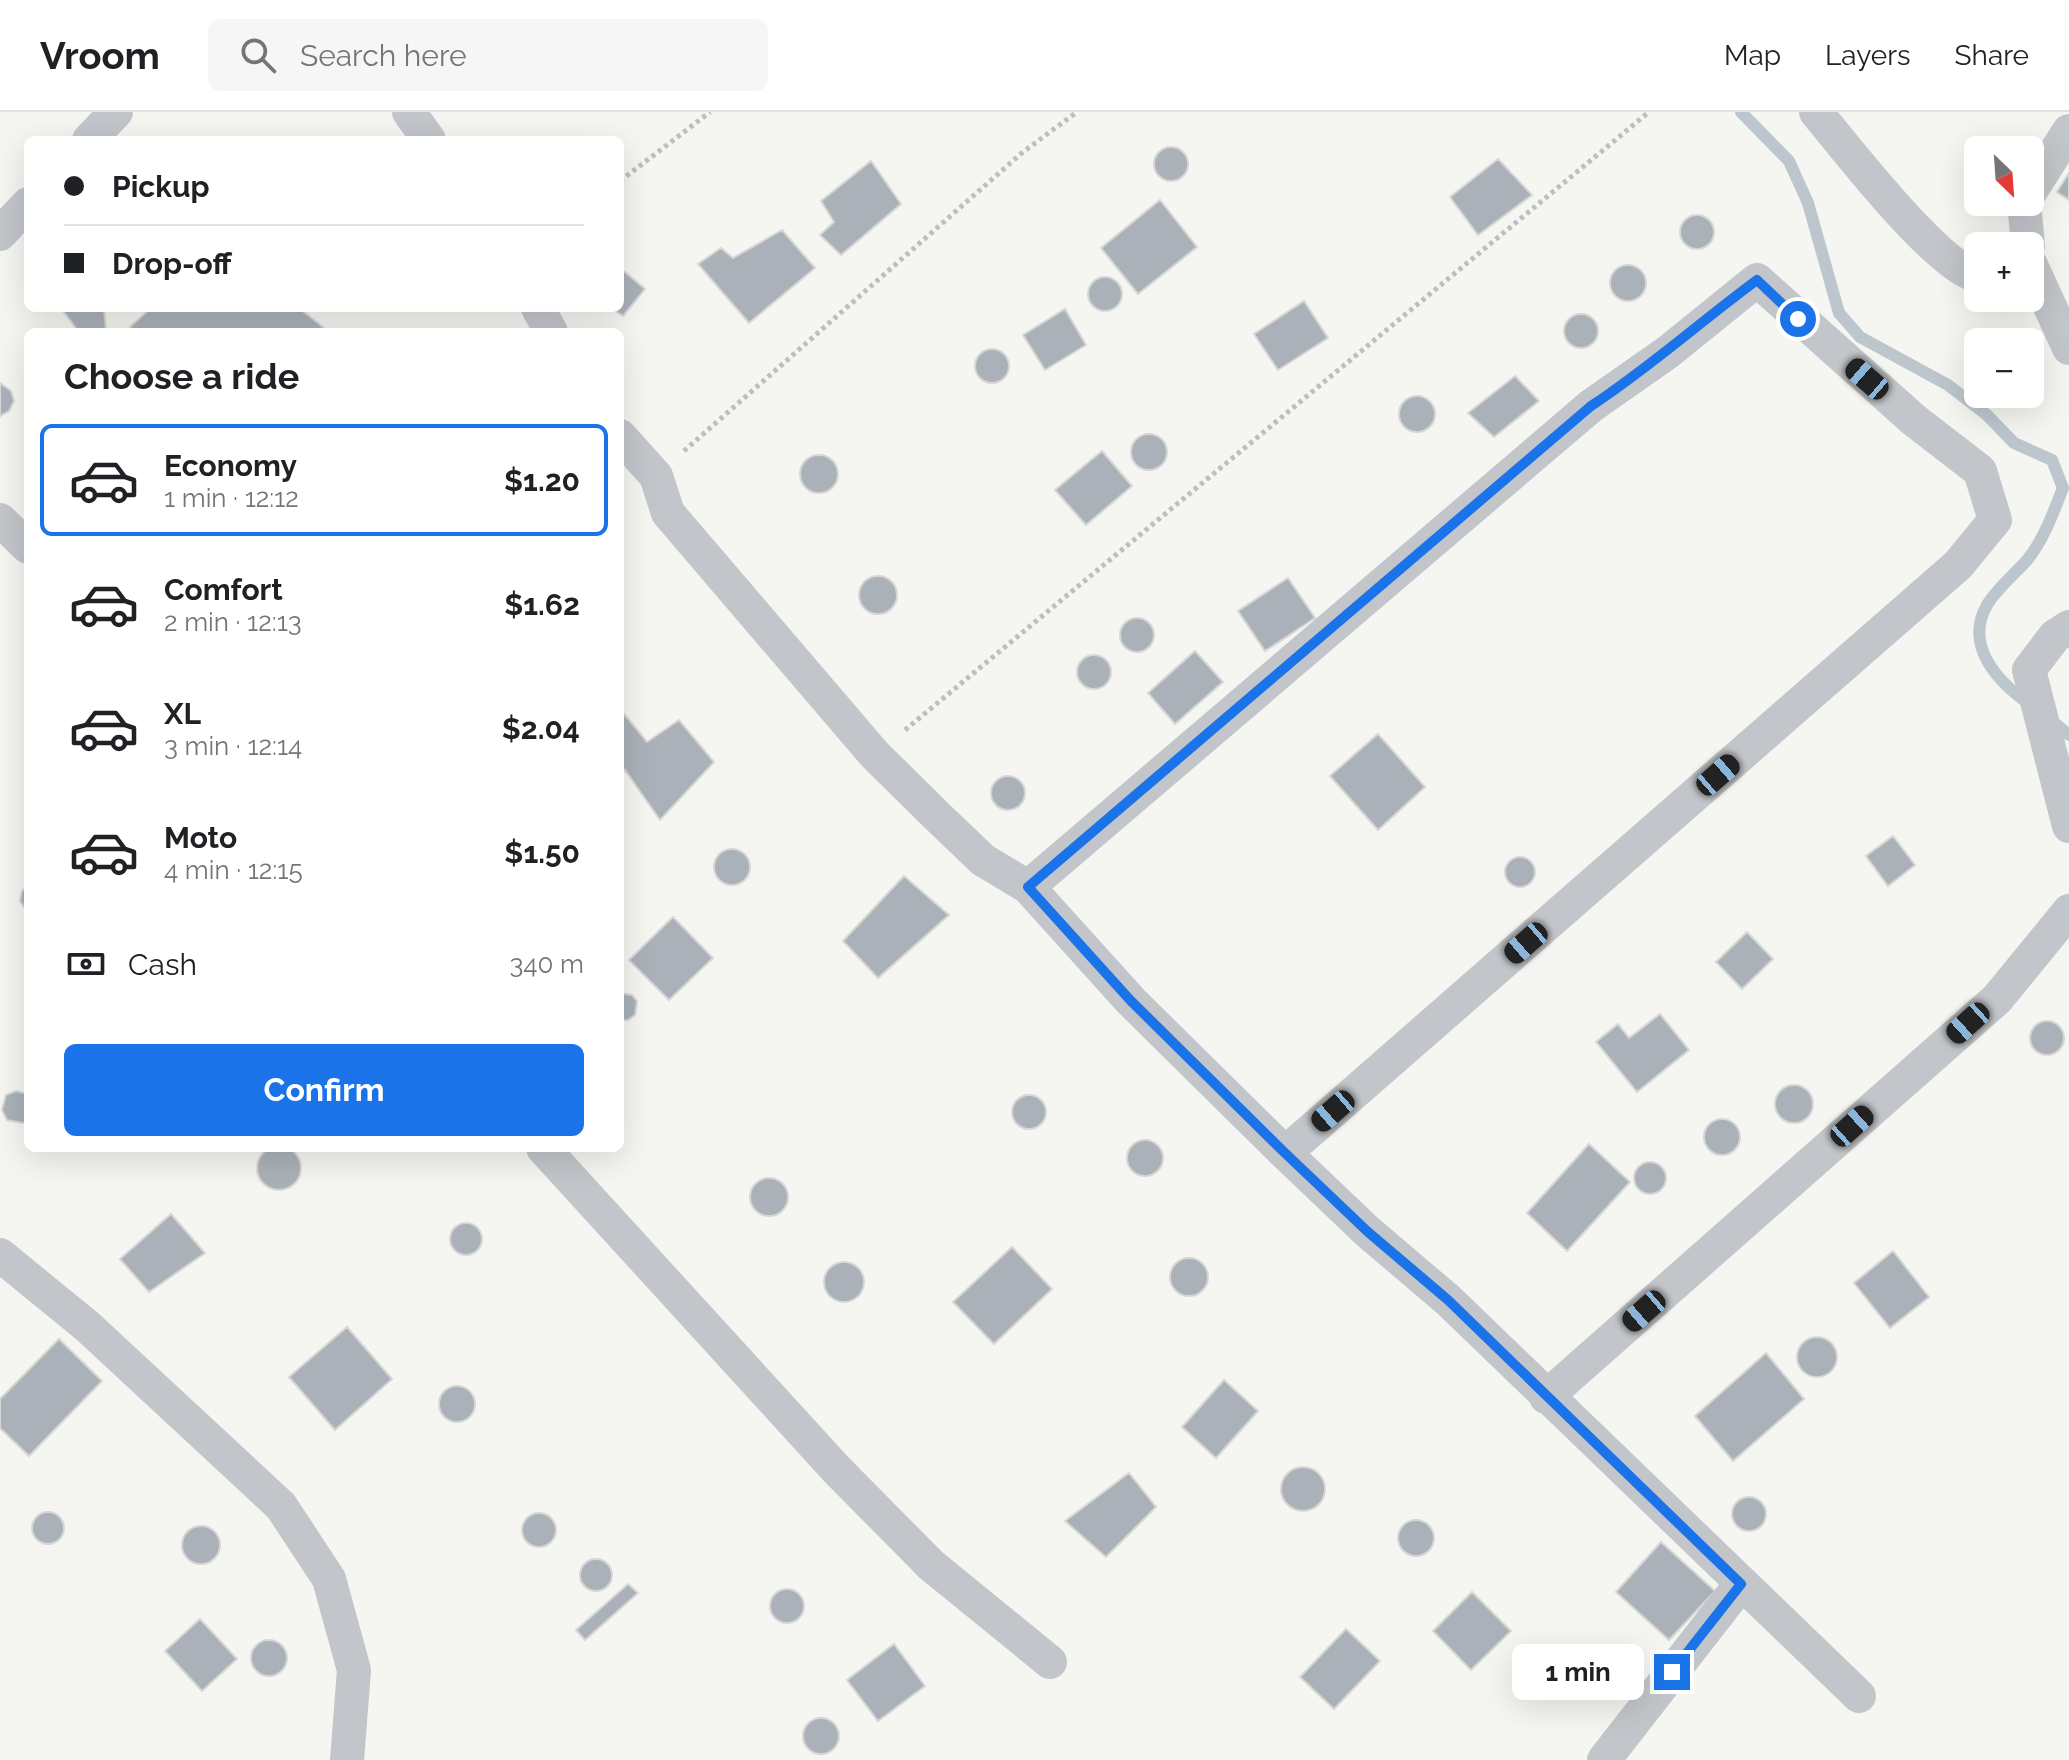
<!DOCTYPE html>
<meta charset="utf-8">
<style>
:root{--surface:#fff;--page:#f6f6f6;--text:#202124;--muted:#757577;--line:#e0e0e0;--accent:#1a73e8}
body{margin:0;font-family:Raleway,sans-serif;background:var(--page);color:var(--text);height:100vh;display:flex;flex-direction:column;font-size:30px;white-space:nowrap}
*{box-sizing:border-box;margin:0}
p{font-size:26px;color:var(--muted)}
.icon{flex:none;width:44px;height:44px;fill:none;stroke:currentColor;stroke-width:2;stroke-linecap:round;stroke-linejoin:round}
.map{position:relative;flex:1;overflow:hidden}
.side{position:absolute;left:24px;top:216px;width:600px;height:824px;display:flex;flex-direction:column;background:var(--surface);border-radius:12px;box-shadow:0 8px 32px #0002}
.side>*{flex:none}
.banner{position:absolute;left:24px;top:24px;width:600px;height:176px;border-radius:12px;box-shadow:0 8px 32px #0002;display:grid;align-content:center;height:176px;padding:0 40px;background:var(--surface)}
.needle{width:52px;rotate:155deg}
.fabs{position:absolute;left:1964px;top:24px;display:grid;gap:16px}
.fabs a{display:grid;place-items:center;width:80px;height:80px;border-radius:12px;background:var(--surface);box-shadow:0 8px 32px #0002;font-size:40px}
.end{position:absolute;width:36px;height:36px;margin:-18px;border:10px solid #1a73e8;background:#fff;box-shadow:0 0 0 4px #fff}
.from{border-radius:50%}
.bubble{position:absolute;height:56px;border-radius:12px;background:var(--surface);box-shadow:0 8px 32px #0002;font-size:26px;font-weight:700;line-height:56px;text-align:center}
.car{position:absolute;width:24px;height:48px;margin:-24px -12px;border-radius:10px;box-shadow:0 0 6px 2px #0007;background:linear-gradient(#222 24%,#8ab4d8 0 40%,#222 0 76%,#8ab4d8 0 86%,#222 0)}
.banner b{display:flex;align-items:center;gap:28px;height:76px;font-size:30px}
.banner b+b{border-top:2px solid var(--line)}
.banner i{width:20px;height:20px;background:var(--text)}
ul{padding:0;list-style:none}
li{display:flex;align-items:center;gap:24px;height:112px;margin:0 16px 12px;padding:0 24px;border:4px solid transparent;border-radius:12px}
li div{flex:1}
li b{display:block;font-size:30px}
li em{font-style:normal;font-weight:700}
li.on{border-color:var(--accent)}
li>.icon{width:72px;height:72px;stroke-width:1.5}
h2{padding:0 40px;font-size:36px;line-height:96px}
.pay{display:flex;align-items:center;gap:20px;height:88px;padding:0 40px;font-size:30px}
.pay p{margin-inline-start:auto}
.cta{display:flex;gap:16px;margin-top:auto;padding:16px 40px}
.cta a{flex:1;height:92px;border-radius:12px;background:var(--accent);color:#fff;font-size:32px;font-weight:700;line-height:92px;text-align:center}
header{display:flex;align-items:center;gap:48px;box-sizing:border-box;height:112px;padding:0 40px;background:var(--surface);border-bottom:2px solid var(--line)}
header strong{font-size:38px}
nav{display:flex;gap:44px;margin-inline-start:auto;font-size:28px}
.search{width:560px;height:72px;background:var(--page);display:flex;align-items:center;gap:20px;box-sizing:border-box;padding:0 28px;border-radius:12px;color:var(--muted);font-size:30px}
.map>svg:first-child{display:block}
</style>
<header>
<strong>Vroom</strong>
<div class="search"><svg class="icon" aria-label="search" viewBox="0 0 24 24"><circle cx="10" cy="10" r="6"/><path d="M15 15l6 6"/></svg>Search here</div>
<nav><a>Map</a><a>Layers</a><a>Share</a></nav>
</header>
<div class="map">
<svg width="2069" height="1648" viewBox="0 0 2069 1648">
<rect width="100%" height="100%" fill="#f5f5f1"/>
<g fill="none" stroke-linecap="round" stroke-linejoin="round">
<path stroke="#bdc6cd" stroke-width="12" d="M1741,0L1789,49L1808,91L1839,201L1860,225L1948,273L1987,303L2014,331L2052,348L2063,376C2053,401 2045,425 2028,447C2015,462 1997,476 1987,493C1963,535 2000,572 2032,594
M2050,607L2069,623"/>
</g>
<path fill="#aab1b8" stroke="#d6d6d4" stroke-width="2" d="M1154 52a17 17 0 1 1 34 0a17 17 0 1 1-34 0Z
M1498,47L1532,83L1478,123L1450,85Z
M871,49L901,92L841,143L820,123L834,110L821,89Z
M2069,61V88L2057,80Z
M1160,88L1197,135L1138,182L1101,136Z
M1680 120a17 17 0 1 1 34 0a17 17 0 1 1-34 0Z
M782,118L815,156L749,211L698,152L721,136L733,146Z
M1610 171a18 18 0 1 1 36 0a18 18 0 1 1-36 0Z
M620,156L645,177L623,204L611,196H620Z
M1088 182a17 17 0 1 1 34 0a17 17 0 1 1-34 0Z
M1304,189L1328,226L1278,258L1254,222Z
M61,196H104L106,220H79Z
M151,196H299L329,220H135L130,215Z
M1065,197L1086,233L1045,258L1023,223Z
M1564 219a17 17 0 1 1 34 0a17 17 0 1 1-34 0Z
M975 254a17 17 0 1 1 34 0a17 17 0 1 1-34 0Z
M1515,264L1539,289L1494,325L1468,301Z
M0,271L11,279L14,289L9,299L0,304Z
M1399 302a18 18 0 1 1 36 0a18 18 0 1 1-36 0Z
M1131 340a18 18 0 1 1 36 0a18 18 0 1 1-36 0Z
M1102,339L1132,374L1086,413L1055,378Z
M800 362a19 19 0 1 1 38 0a19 19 0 1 1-38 0Z
M859 483a19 19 0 1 1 38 0a19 19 0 1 1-38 0Z
M1288,466L1315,506L1265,539L1238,499Z
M1120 523a17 17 0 1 1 34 0a17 17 0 1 1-34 0Z
M1195,539L1223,570L1175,612L1148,581Z
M1077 560a17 17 0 1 1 34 0a17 17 0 1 1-34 0Z
M620,597L647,630L679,608L714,650L660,708L625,658L620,664Z
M1378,622L1425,675L1378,718L1330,664Z
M991 681a17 17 0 1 1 34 0a17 17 0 1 1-34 0Z
M1893,724L1915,753L1888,774L1866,744Z
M714 755a18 18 0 1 1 36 0a18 18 0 1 1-36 0Z
M1505 760a15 15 0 1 1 30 0a15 15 0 1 1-30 0Z
M904,764L949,803L878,866L843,829Z
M28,773V801L20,789L22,779Z
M673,805L713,846L669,888L629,848Z
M1747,820L1773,847L1742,877L1716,850Z
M620,881L632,883L637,889L635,903L628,908H620Z
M1660,902L1689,938L1637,980L1596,930L1618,912L1629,926Z
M2030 926a17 17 0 1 1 34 0a17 17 0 1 1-34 0Z
M1775 992a19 19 0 1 1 38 0a19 19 0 1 1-38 0Z
M16,979L28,982V1009L23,1011L7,1008L2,998L6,983Z
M1012 1000a17 17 0 1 1 34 0a17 17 0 1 1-34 0Z
M1704 1025a18 18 0 1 1 36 0a18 18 0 1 1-36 0Z
M1127 1046a18 18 0 1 1 36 0a18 18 0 1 1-36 0Z
M1589,1032L1630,1070L1567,1139L1527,1101Z
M257 1056a22 22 0 1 1 44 0a22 22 0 1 1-44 0Z
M1634 1066a16 16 0 1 1 32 0a16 16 0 1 1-32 0Z
M750 1085a19 19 0 1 1 38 0a19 19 0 1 1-38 0Z
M171,1102L205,1141L149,1180L120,1147Z
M450 1127a16 16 0 1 1 32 0a16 16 0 1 1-32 0Z
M1012,1135L1052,1177L994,1232L953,1190Z
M1893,1139L1929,1185L1890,1216L1854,1171Z
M1170 1165a19 19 0 1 1 38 0a19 19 0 1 1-38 0Z
M824 1170a20 20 0 1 1 40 0a20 20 0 1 1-40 0Z
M347,1215L392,1267L335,1318L289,1265Z
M1797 1245a20 20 0 1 1 40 0a20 20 0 1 1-40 0Z
M59,1227L102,1269L29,1344L0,1316V1287Z
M1766,1241L1804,1287L1733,1349L1695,1304Z
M1224,1268L1258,1299L1216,1346L1182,1315Z
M439 1292a18 18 0 1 1 36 0a18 18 0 1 1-36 0Z
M1281 1377a22 22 0 1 1 44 0a22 22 0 1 1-44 0Z
M1129,1361L1156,1395L1106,1445L1065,1409Z
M1732 1402a17 17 0 1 1 34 0a17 17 0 1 1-34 0Z
M32 1416a16 16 0 1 1 32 0a16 16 0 1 1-32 0Z
M522 1418a17 17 0 1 1 34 0a17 17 0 1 1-34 0Z
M1398 1426a18 18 0 1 1 36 0a18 18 0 1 1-36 0Z
M182 1433a19 19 0 1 1 38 0a19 19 0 1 1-38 0Z
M1661,1430L1715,1479L1669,1528L1616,1480Z
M580 1463a16 16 0 1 1 32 0a16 16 0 1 1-32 0Z
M628,1472L638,1481L585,1528L576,1518Z
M770 1494a17 17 0 1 1 34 0a17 17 0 1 1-34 0Z
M1472,1480L1511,1519L1471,1558L1433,1519Z
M200,1507L237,1547L202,1579L165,1539Z
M1346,1517L1380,1549L1334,1597L1300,1565Z
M251 1546a18 18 0 1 1 36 0a18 18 0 1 1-36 0Z
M894,1532L925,1574L878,1609L847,1568Z
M803 1624a18 18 0 1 1 36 0a18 18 0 1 1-36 0Z"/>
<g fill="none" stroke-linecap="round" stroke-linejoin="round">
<path stroke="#bcbec0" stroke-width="5" stroke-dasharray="4 4" stroke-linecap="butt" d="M620,69L710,0
M684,339L1023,40L1077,0
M905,618L1649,0"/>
<path stroke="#c2c5c9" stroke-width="34" d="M409,0L429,28
M1816,0C1846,36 1938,156 1978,164
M89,28L116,0
M2030,80L2069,19
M2024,90L2028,134
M0,122L28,92
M2030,151L2069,236
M538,196L551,220
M620,324L656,364L668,401L875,643L939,706L983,748L1028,775L1131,889L1285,1041L1368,1120L1448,1188L1859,1584
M0,408L28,435
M2069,515L2055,524L2029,558L2069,714
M1028,775L1591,294L1668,240L1757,168L1914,308L1980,359L1995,408L1958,453L1285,1041
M543,1036L837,1358L931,1453L1050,1550
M0,1143L87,1214L281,1394L329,1467L354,1558L347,1648
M1546,1285L1997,887L2069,799
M1604,1648L1741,1472"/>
</g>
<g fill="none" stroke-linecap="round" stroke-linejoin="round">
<path stroke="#1a73e8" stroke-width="10" d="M1672,1560L1741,1472L1448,1188L1368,1120L1285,1041L1131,889L1028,775L1591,294C1649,256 1700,210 1757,168L1798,207"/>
</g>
</svg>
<div class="fabs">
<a><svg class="needle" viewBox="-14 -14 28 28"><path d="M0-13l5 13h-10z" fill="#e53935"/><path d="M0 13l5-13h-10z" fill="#757577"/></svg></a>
<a>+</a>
<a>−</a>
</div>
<i class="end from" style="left:1798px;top:207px"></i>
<i class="end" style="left:1672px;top:1560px"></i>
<div class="bubble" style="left:1512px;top:1532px;width:132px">1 min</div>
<i class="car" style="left:1867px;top:267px;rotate:311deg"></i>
<i class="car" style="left:1718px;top:663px;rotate:49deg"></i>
<i class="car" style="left:1526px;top:831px;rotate:229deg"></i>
<i class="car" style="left:1968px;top:911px;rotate:228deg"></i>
<i class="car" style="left:1333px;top:999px;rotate:229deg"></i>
<i class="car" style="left:1852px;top:1014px;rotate:48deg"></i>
<i class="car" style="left:1644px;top:1199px;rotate:229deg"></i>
<div class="banner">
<b><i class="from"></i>Pickup</b>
<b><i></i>Drop-off</b>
</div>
<section class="side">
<h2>Choose a ride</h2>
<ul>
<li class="on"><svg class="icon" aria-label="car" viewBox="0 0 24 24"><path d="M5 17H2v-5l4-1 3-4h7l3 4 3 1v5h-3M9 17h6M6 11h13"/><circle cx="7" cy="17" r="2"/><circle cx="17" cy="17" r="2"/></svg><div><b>Economy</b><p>1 min · 12:12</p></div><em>$1.20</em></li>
<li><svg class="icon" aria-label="car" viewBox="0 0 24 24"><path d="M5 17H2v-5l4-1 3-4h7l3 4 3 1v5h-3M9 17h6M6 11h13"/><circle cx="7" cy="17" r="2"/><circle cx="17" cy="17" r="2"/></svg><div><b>Comfort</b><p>2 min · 12:13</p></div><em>$1.62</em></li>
<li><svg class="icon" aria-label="car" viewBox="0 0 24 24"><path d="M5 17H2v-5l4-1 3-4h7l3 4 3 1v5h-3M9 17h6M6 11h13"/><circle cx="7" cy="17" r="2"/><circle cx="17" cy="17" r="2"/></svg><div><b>XL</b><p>3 min · 12:14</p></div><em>$2.04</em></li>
<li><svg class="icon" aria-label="car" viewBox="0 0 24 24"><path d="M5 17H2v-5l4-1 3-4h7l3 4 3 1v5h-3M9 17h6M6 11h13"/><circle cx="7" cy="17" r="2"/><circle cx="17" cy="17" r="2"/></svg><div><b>Moto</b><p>4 min · 12:15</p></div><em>$1.50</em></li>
</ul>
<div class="pay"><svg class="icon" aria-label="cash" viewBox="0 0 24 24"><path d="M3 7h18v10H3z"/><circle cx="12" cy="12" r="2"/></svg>Cash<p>340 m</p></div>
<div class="cta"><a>Confirm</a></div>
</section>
</div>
